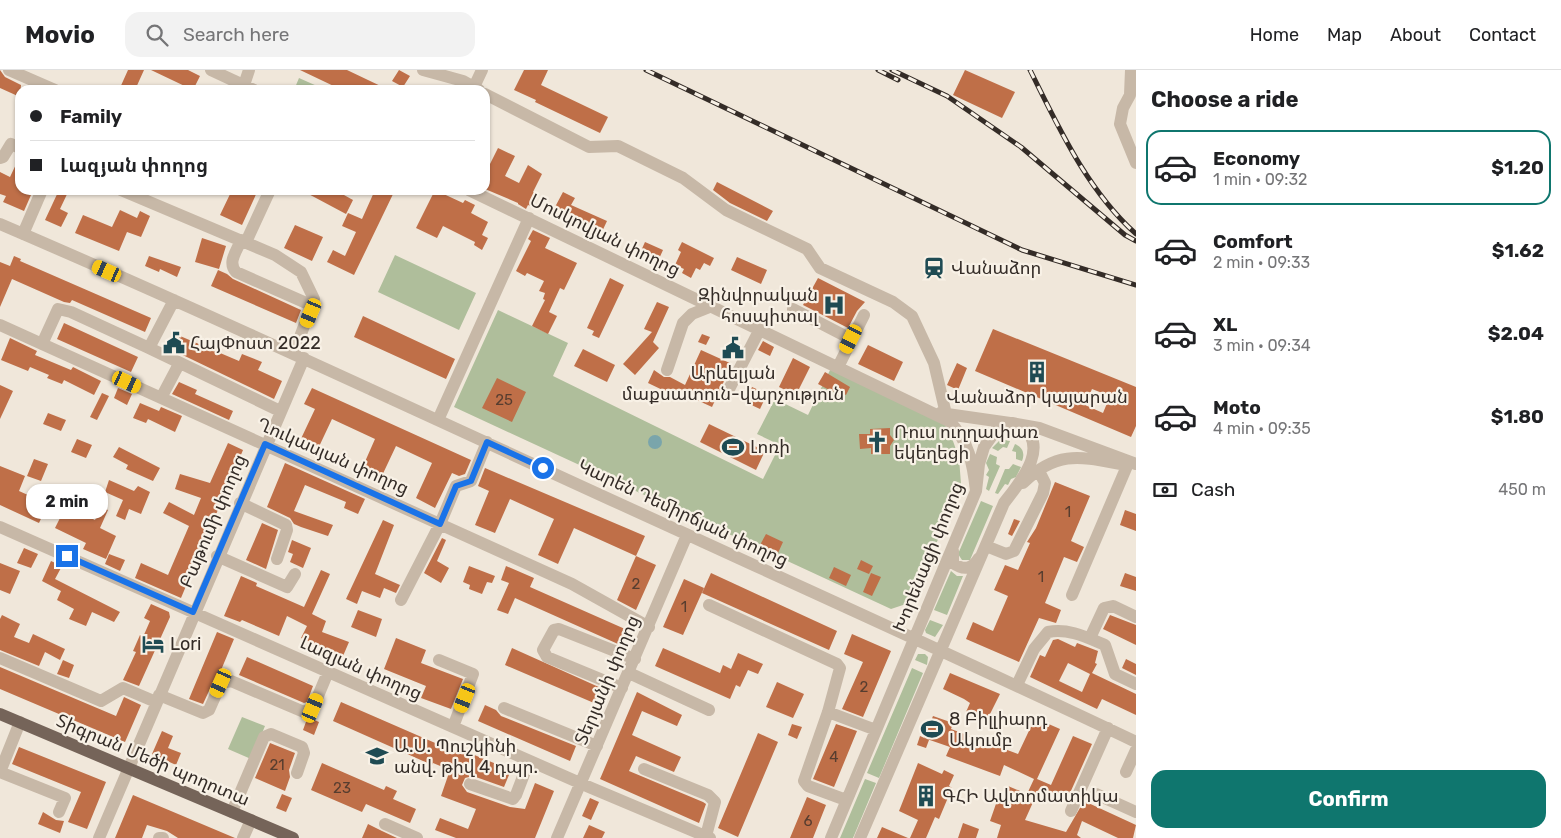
<!DOCTYPE html>
<meta charset="utf-8">
<style>
:root{--surface:#fff;--page:#f2f2f2;--text:#202124;--muted:#757577;--line:#e0e0e0;--accent:#0f766e}
body{margin:0;font-family:Rubik,"Noto Sans Armenian",sans-serif;background:var(--page);color:var(--text);height:100vh;display:flex;flex-direction:column;font-size:19px;white-space:nowrap}
*{box-sizing:border-box;margin:0}
p{font-size:16px;color:var(--muted)}
.icon{flex:none;width:28px;height:28px;fill:none;stroke:currentColor;stroke-width:2;stroke-linecap:round;stroke-linejoin:round}
.map{position:relative;flex:1;overflow:hidden}
.sheet{display:flex;flex-direction:column;background:var(--surface);width:425px}
.sheet>*{flex:none}
.guide{position:absolute;left:15px;top:15px;width:475px;height:110px;border-radius:15px;box-shadow:0 1px 4px #0004;display:grid;align-content:center;height:110px;padding:0 15px;background:var(--surface)}
.end{position:absolute;width:22px;height:22px;margin:-11px;border:6px solid #1a73e8;background:#fff;box-shadow:0 0 0 2px #fff}
.from{border-radius:50%}
.bubble{position:absolute;height:35px;border-radius:15px;background:var(--surface);box-shadow:0 1px 4px #0004;font-size:16px;font-weight:700;line-height:35px;text-align:center}
.car{position:absolute;width:15px;height:30px;margin:-15px -8px;border-radius:6px;box-shadow:0 0 4px 1px #0007;background:linear-gradient(#f5c518 24%,#345 0 40%,#f5c518 0 76%,#345 0 86%,#f5c518 0)}
.guide b{display:flex;align-items:center;gap:18px;height:48px;font-size:19px}
.guide b+b{border-top:1px solid var(--line)}
.guide i{width:12px;height:12px;background:var(--text)}
ul{padding:0;list-style:none}
li{display:flex;align-items:center;gap:15px;height:75px;margin:0 10px 8px;padding:0 5px;border:2px solid transparent;border-radius:15px}
li div{flex:1}
li b{display:block;font-size:19px}
li em{font-style:normal;font-weight:700}
li.selected{border-color:var(--accent)}
li>.icon{width:45px;height:45px;stroke-width:1.5}
h2{padding:0 15px;font-size:22px;line-height:60px}
.pay{display:flex;align-items:center;gap:12px;height:55px;padding:0 15px;font-size:19px}
.pay p{margin-inline-start:auto}
.cta{display:flex;gap:10px;margin-top:auto;padding:10px 15px}
.cta a{flex:1;height:58px;border-radius:15px;background:var(--accent);color:#fff;font-size:20px;font-weight:700;line-height:58px;text-align:center}
header{display:flex;align-items:center;gap:30px;box-sizing:border-box;height:70px;padding:0 25px;background:var(--surface);border-bottom:1px solid var(--line)}
header strong{font-size:24px}
nav{display:flex;gap:28px;margin-inline-start:auto;font-size:18px}
.search{width:350px;height:45px;background:var(--page);display:flex;align-items:center;gap:12px;box-sizing:border-box;padding:0 18px;border-radius:15px;color:var(--muted);font-size:19px}
main{display:flex;flex:1;min-height:0}
.map>svg:first-child{display:block}
</style>
<header>
<strong>Movio</strong>
<div class="search"><svg class="icon" aria-label="search" viewBox="0 0 24 24"><circle cx="10" cy="10" r="6"/><path d="M15 15l6 6"/></svg>Search here</div>
<nav><a>Home</a><a>Map</a><a>About</a><a>Contact</a></nav>
</header>
<main>
<div class="map">
<svg width="1136" height="768" viewBox="0 0 1136 768">
<rect width="100%" height="100%" fill="#f0e7da"/>
<path fill="#afbe9b" d="M299,8L326,20H294Z
M395,185L476,223L459,260L378,222Z
M498,240L568,273L553,306L763,409L780,375L757,364L775,329L808,345L833,294L947,354L959,388L961,414L912,532L891,539L454,337Z
M1005,370L1010,371L1007,378L1003,377L998,381L992,378L999,371Z
M1015,374C1023,377 1025,384 1022,391L1016,389V382L1012,381Z
M990,384L997,387L996,394L1000,396L989,421L986,419L989,407L986,405L989,400L986,393Z
M1013,394L1021,397L1016,407L1011,409L1008,415L1005,414L998,424L995,423L1005,399H1009Z
M981,431L993,436L970,490H962L958,484Z
M951,501L957,506H963L947,545L934,540Z
M930,550L943,555L935,567L926,563L925,560Z
M918,584H925L928,587L927,595L915,590Z
M912,598L923,603L879,708L867,703Z
M242,647L265,656L251,689L228,679Z
M865,709L876,713L853,768H840Z"/>
<path fill="#7aa5ab" d="M648 372a7 7 0 1 1 14 0a7 7 0 1 1-14 0Z"/>
<path fill="#bf6f48" fill-rule="evenodd" d="M0,0L5,7L21,15L20,27L0,18Z
M128,0H144L135,20H119Z
M151,0H188L200,6L193,20Z
M300,0H347L389,20H342Z
M399,0L410,6L403,17L392,11Z
M524,0H548L541,15L608,47L600,63L535,32L536,30L514,20Z
M965,0L1015,22L1002,48L953,25Z
M498,78L515,86L505,106L519,113L528,95L542,104L533,122L538,125L533,137L528,135L526,139L518,134V133L485,119V104Z
M20,86V120L31,125L24,141L3,132L6,126L0,124V102L10,107Z
M717,112L773,141L767,151L730,133L713,120Z
M59,120H69L60,139L68,143L61,157L45,150Z
M232,120H258L242,155L220,145Z
M301,120H335L353,130L346,144Z
M375,120H395L354,205L327,192L333,180L345,186L356,162L342,156L348,143L362,149Z
M435,120L463,133L465,130L475,135L471,143L488,152L482,165L488,168L482,180L474,175L475,172L443,156L437,168L416,158Z
M563,122L575,128L571,135L607,151L599,168L573,156L577,149L555,137Z
M120,140L137,148L140,141L150,146L141,167L127,162L119,181L75,163L83,145L112,157Z
M295,155L323,167L312,191L284,178Z
M533,160L550,168L545,178L577,193L564,220L560,218L549,242L557,246L548,264L532,256L545,230L543,229L545,223L539,221L544,211L527,203L525,206L516,201L531,171L528,169Z
M202,168L226,176L219,199L195,192Z
M645,172L663,180L658,191L640,183Z
M682,172L714,188L710,196L704,193L700,200L696,198L691,208L682,203L684,199L675,195L681,182L678,180Z
M14,186L21,189L20,191L151,248L145,262L72,230L70,233L64,232L12,209L0,237V192L10,196Z
M149,186L181,197L177,207L160,199L159,202L145,196Z
M737,187L767,200L761,214L731,200Z
M218,200L227,204L233,209L301,240L296,253L211,216Z
M610,208L624,215L599,268L592,265L594,261L587,258Z
M818,208L865,232L857,241L848,258L803,235Z
M657,232L669,237L653,272L659,278L635,305L623,294L652,262L644,259Z
M363,246L455,289L446,309L354,267Z
M64,253L138,287L131,302L57,269Z
M993,259L1136,317V356L1131,367L975,301ZM1092,319L1110,326L1103,343L1085,335Z
M173,263L239,291L242,284L262,292L258,300L282,311L274,329L166,277Z
M702,264L710,267L706,275L698,272Z
M10,268L37,281L35,285L71,300L73,297L101,311L94,325L64,310L62,314L47,308L49,305L30,297L28,301L1,290Z
M763,271L774,277L770,286L758,280Z
M868,275L903,292L894,311L858,294Z
M583,279L615,295L607,312L574,296Z
M701,280L732,294L712,337L675,320L673,325L648,313L654,300L664,307H670L685,315Z
M793,288L810,297L796,325L779,317Z
M957,293L967,298L958,320L947,315Z
M825,302L850,317L846,325L835,319L833,322L818,314Z
M497,308L526,322L512,352L482,338Z
M179,312L197,320L195,324L233,341L229,350L172,324Z
M0,315L13,321L0,349Z
M752,317L767,324L760,339L745,332Z
M118,318L132,324L127,335L114,328Z
M312,318L471,390L465,404L459,406L452,403L435,438L416,428L432,393L396,376L379,412L360,403L375,369L332,349L316,383L298,375L315,339L304,334Z
M102,323L109,326L97,350L90,347Z
M140,333L159,341L161,337L182,346L175,362L148,349L146,353L133,348Z
M48,343L66,350L61,361L43,354Z
M709,354L765,381L756,400L700,372Z
M890,358V365L894,370L890,376V384H871V378L860,379L859,364H870V359Z
M77,369L92,375L86,388L71,382Z
M228,373L243,380L181,528L135,508L141,493L168,505L189,456L163,443L169,432L194,445L201,428L175,419L180,404L210,413Z
M119,377L160,398L153,411L126,399L128,395L113,387Z
M34,389L48,394L41,411L27,406Z
M285,393L365,429L358,444L344,438L346,432L305,415L294,441L333,455L328,466L301,457L294,454L290,448L267,437Z
M0,396L25,406L19,421L48,434L39,453L0,435Z
M485,398L645,466L636,486L574,458L558,494L538,485L554,449L510,429L495,463L475,455L489,421L478,416Z
M109,410L134,421L138,416L150,422L141,444L129,439L125,450L116,446L123,430L105,422Z
M1055,412L1090,426L1071,471L1084,477L1077,492L1064,487L1045,533L1061,540L1056,553L1039,548L1019,592L966,569L973,552L993,561L1008,526L994,520L1005,495L1018,500L1030,473L1027,472L1036,458Z
M66,436L95,450L101,437L108,440L100,458L116,466L106,489L83,479L86,473L55,458Z
M1125,440L1136,444V461L1120,455Z
M1014,449L1020,451L1012,466L1008,464Z
M383,450L394,455L375,504L400,515L396,523L384,518L380,528L362,521L357,534L346,529Z
M262,453L278,460L266,499L246,490Z
M766,464L783,472L778,483L760,475Z
M442,468L446,470L437,491L449,498L441,513L424,503Z
M292,470L311,478L303,498L290,492L293,484L288,482Z
M24,478L38,484L31,498L17,493Z
M109,484L125,490L120,501L105,494Z
M636,486L656,495L636,540L617,530Z
M861,490L873,496L869,504L857,499Z
M51,491L62,496L55,509L120,542L114,552L92,542L86,556L69,549L74,539L57,530L61,521L42,511Z
M0,493L20,501L10,524L0,520Z
M469,496L495,506L492,513L487,512L482,524L469,519L470,515L463,512Z
M506,496L534,508L530,517L625,559L618,574L515,528L508,544L497,540L509,513L501,510Z
M834,497L851,505L846,516L829,508Z
M321,500L330,504L312,544L326,551L322,562L349,572L343,586L301,568L307,556L287,546L279,566L242,550L240,552L224,546L241,506L257,513L256,516L304,537Z
M711,503L837,561L829,580L702,523Z
M871,503L881,507L872,526L863,522Z
M1125,503L1136,507V521L1120,516Z
M684,509L704,518L683,565L663,557Z
M151,534L169,542L170,547L139,616L123,610L136,582L133,581L140,565L143,567L150,551L144,548Z
M358,540L382,549L376,567L351,557Z
M2,545L20,554L14,567L29,573L33,564L65,579L60,590L45,582L39,596L0,580V549Z
M1110,545L1136,555V575L1103,559Z
M217,562L234,569L219,605L214,610L203,634L189,629Z
M852,564L891,581L863,647L842,639L863,592L844,584Z
M396,568L426,580L421,593L463,609L451,639L421,628L426,616L384,599Z
M1058,569L1075,577L1077,573L1098,581L1095,593L1097,594L1092,603L1136,624V645L1102,629L1097,639L1030,607L1040,585L1045,587L1053,570ZM1068,593L1090,604L1082,622L1059,611Z
M512,578L601,618L594,633L505,595Z
M663,578L720,603L723,595L731,599L738,583L763,594L758,604L748,600L740,617L736,615L730,629L655,596Z
M247,587L313,616L307,632L304,633L239,605Z
M1126,589L1136,594V605L1122,598Z
M63,590L74,595L69,608L57,604Z
M0,597L116,646L124,627L141,635L125,672L0,619Z
M950,603L1000,624L986,652L966,642L970,633L964,629L943,619Z
M777,612L804,624L793,648L766,637Z
M637,622L682,645L677,656L642,641L632,665L681,687L674,702L636,686L629,701L703,732L706,734L699,753L600,709Z
M341,632L449,679L450,675L511,700L504,717L473,706L465,708L462,715L467,722L510,737L525,739L535,713L554,721L535,768H456L435,760L440,748L468,759L476,739L441,726L450,700L433,693L432,695L333,651Z
M485,635L496,640L501,646L576,676L570,691L478,651Z
M933,646L953,653L951,659L1018,684L1035,648L1060,659L1037,709L1051,715L1073,666L1092,674L1070,723L1065,721L1061,729L1039,719L1025,750L1066,762L1084,731L1136,755L1133,768H1118L1082,751L1077,765L1081,768H997L1001,755L990,751L998,728L1002,730L1008,716L1027,724L1034,709L1004,695L1000,706L946,686L950,677L924,668Z
M310,648L319,652L314,665L303,660L307,649Z
M792,654L802,657L797,669L788,665Z
M836,654L857,661L834,717L813,709Z
M162,661L173,666L168,678L181,683L176,695L152,684Z
M758,663L778,672L738,767L718,758Z
M920,666L929,670L926,678L917,675Z
M270,673L295,683L289,700L290,707L285,721L255,708Z
M19,677L106,712L87,759L68,752L81,722L12,694Z
M322,693L384,720L386,716L397,721L393,729L416,739L410,753L366,734L362,742L311,720Z
M918,693L942,704L944,700L954,705L949,716L952,718L939,749L935,747L926,768H910L918,750L899,741Z
M282,724L292,728L286,742L276,738Z
M133,725L235,768H178L167,761L147,755L142,768H115Z
M807,727L826,735L813,768H790Z
M590,728L599,732L591,750L582,746Z
M43,742L56,750L64,751L60,763L38,754Z
M963,753L979,759L976,768H958Z
M368,754L382,761L397,768H362Z
M589,755L605,762L602,768H583Z
M882,757L908,768H877Z"/>
<g fill="none" stroke-linecap="round" stroke-linejoin="round">
<path stroke="#c7b8a7" stroke-width="12" d="M9,0L55,20
M211,0L254,20
M423,0L463,11L479,20
M1131,0L1130,25L1123,38L1120,54L1136,93
M244,15L249,0
M474,17L482,0
M485,24L589,77L618,76L683,108L726,140L807,179L820,198L893,232L912,246L934,293L946,344
M0,88L3,87L11,74L20,78
M121,120L275,185L301,202L314,229L294,283
M469,120L949,351C969,371 973,394 976,421
M0,154C231,253 457,360 686,464C836,533 987,601 1136,672
M23,164L42,120
M241,170C237,181 227,192 236,202L313,236
M246,172L270,120
M174,230L149,278L280,341
M793,239L851,269
M0,255L572,514L649,557
M42,274L58,239L71,242L149,278
M838,297L864,245
M667,300L683,253L692,244L712,236
M726,325L760,259
M161,328L179,294
M940,343L1010,353
M438,350L529,148
M1023,413C1058,379 1082,387 1125,395
M240,433L286,455L287,460L277,489
M0,457L589,717L710,768
M986,476L1006,484L1014,481L1043,423L1045,413L1039,401
M953,481V493C964,501 972,499 979,488
M217,486L287,517L295,504
M1072,525L1127,396
M401,530L440,454L456,416L471,411L487,372
M709,535L837,594L840,598L828,642L804,711L808,716L846,730
M1090,568L1104,538L1113,536L1136,547
M0,588L101,631L123,618L156,632
M439,590L473,604L453,657
M629,603L709,640
M1017,615L1034,579L1048,562C1068,558 1086,567 1105,575L1115,604L1136,614
M622,618L547,587L543,580L554,560L559,559L635,589
M159,625L203,643L209,640L221,613L231,611L304,642L313,638L328,602
M504,638L597,676
M828,642L876,660
M20,652L0,702L65,728L59,742
M644,699L708,725L715,732L706,766
M1126,702L1136,680
M470,714L513,729L516,725L529,691
M1096,724L1136,742
M1071,741L1108,658
M232,742L264,667L271,664L302,677L304,683L297,703
M385,754L417,768
M99,768L304,288
M159,768H163
M243,768L251,750
M557,768L687,465
M831,768L976,421L979,394L984,377L996,360L1005,354L1012,353L1039,358L1136,394
M860,768L1004,433C1020,412 1051,377 1021,355"/>
<path stroke="#756459" stroke-width="12" d="M0,644L293,768"/>
<g stroke="#342c27" stroke-width="5">
<path id="rail" d="M646,0L1022,180L1136,215
M878,0L898,10
M892,0L947,26L1021,77L1125,165L1136,171
M1030,0C1059,58 1087,120 1136,164"/>
</g>
<use href="#rail" stroke="#f8f1e6" stroke-width="3" stroke-dasharray="9" stroke-linecap="butt"/>
</g>
<g fill="none" stroke-linecap="round" stroke-linejoin="round">
<path stroke="#1a73e8" stroke-width="6" d="M67,486L193,542L265,374L440,454L456,416L471,411L487,372L543,398"/>
</g>
<defs>
<g id="station-bare" transform="scale(1.725)"><path d="M-3-6H3Q5-6 5-4V2Q5 4 3 4L4.5 6H3L1.5 4h-3L-3 6H-4.5L-3 4Q-5 4-5 2V-4Q-5-6-3-6ZM-3.5-4v3h7v-3ZM-3.5 1v1.5H-2V1ZM2 1v1.5H3.5V1Z" fill="#1f4b53" stroke="#f8f1e6" stroke-width="2.5" paint-order="stroke"/></g>
<g id="hospital-bare" transform="scale(1.725)"><path d="M-5-5h3v3.5h4V-5h3V5h-3V1.5h-4V5h-3Z" fill="#1f4b53" stroke="#f8f1e6" stroke-width="2.5" paint-order="stroke"/></g>
<g id="civic-bare" transform="scale(1.725)"><path d="M-.6-6.5H3V-4.5H.6V-3L4-1V1h2V6H-6V1h2V-1L-.6-3ZM-1.2 2.5V6h2.4V2.5Z" fill="#1f4b53" stroke="#f8f1e6" stroke-width="2.5" paint-order="stroke"/></g>
<g id="building-bare" transform="scale(1.725)"><path d="M-4-6H4V6H1V3H-1V6H-4ZM-2.5-4.3h1.7v1.8h-1.7ZM.8-4.3h1.7v1.8H.8ZM-2.5-1h1.7V.8h-1.7ZM.8-1h1.7V.8H.8Z" fill="#1f4b53" stroke="#f8f1e6" stroke-width="2.5" paint-order="stroke"/></g>
<g id="church-bare" transform="scale(1.725)"><path d="M-1.2-6h2.4v3.5h3.3v2.4h-3.3V6h-2.4V-.1h-3.3v-2.4h3.3Z" fill="#1f4b53" stroke="#f8f1e6" stroke-width="2.5" paint-order="stroke"/></g>
<g id="stadium-bare" transform="scale(1.725)"><path d="M0-5a6.5 5 0 1 0 0 10a6.5 5 0 1 0 0-10ZM-3.5-1.8h7v3.6h-7Z" fill="#1f4b53" stroke="#f8f1e6" stroke-width="2.5" paint-order="stroke"/></g>
<g id="hotel-bare" transform="scale(1.725)"><path d="M-6-4.5h1.5V1H6V5H4.5V3h-9V5H-6ZM-4 0a1.8 1.8 0 1 1 3.6 0ZM.5 0V-2.5h3Q6-2.5 6 0Z" fill="#1f4b53" stroke="#f8f1e6" stroke-width="2.5" paint-order="stroke"/></g>
<g id="school-bare" transform="scale(1.725)"><path d="M0-5L7-2L0 1L-7-2ZM-4 1L0 2.5L4 1V4Q0 6-4 4Z" fill="#1f4b53" stroke="#f8f1e6" stroke-width="2.5" paint-order="stroke"/></g>
</defs>
<g fill-rule="evenodd">
<use href="#station-bare" x="934" y="198"/>
<use href="#hospital-bare" x="834" y="235"/>
<use href="#civic-bare" x="174" y="273"/>
<use href="#civic-bare" x="733" y="278"/>
<use href="#building-bare" x="1037" y="302"/>
<use href="#church-bare" x="877" y="372"/>
<use href="#stadium-bare" x="733" y="377"/>
<use href="#hotel-bare" x="153" y="574"/>
<use href="#stadium-bare" x="932" y="659"/>
<use href="#school-bare" x="377" y="686"/>
<use href="#building-bare" x="926" y="726"/>
</g>
<g text-anchor="middle" stroke-width="4.5" stroke-linejoin="round" paint-order="stroke">
<g font-size="15" fill="#573d2f">
<text x="504" y="335">25</text>
<text x="1068" y="447">1</text>
<text x="1041" y="512">1</text>
<text x="636" y="519">2</text>
<text x="684" y="542">1</text>
<text x="864" y="622">2</text>
<text x="834" y="692">4</text>
<text x="277" y="700">21</text>
<text x="342" y="723">23</text>
<text x="808" y="756">6</text>
</g>
<g font-size="18" fill="#342c27" stroke="#f8f1e6">
<text transform="translate(605 165) rotate(26)" y="6">Մոսկովյան փողոց</text>
<text transform="translate(333 386) rotate(24)" y="6">Ղուկասյան փողոց</text>
<text transform="translate(683 443) rotate(25)" y="6">Կարեն Դեմիրճյան փողոց</text>
<text transform="translate(213 451) rotate(-67)" y="6">Բաթումի փողոց</text>
<text transform="translate(928 487) rotate(-68)" y="6">Խորենացի փողոց</text>
<text transform="translate(361 598) rotate(24)" y="6">Լազյան փողոց</text>
<text transform="translate(607 610) rotate(-67)" y="6">Տերյանի փողոց</text>
<text transform="translate(153 690) rotate(23)" y="6">Տիգրան Մեծի պողոտա</text>
</g>
<g font-size="18" fill="#342c27" stroke="#f8f1e6" text-anchor="start">
<text x="951" y="204">Վանաձոր</text>
<text x="818" y="231" text-anchor="end">Զինվորական<tspan x="818" dy="21">հոսպիտալ</tspan></text>
<text x="190" y="279">ՀայՓոստ 2022</text>
<text x="733" y="309" text-anchor="middle">Արևելյան<tspan x="733" dy="21">մաքսատուն-վարչություն</tspan></text>
<text x="1037" y="333" text-anchor="middle">Վանաձոր կայարան</text>
<text x="894" y="368">Ռուս ուղղափառ<tspan x="894" dy="21">եկեղեցի</tspan></text>
<text x="750" y="383">Լոռի</text>
<text x="170" y="580">Lori</text>
<text x="949" y="655">8 Բիլլիարդ<tspan x="949" dy="21">Ակումբ</tspan></text>
<text x="394" y="682">Ա.Ս. Պուշկինի<tspan x="394" dy="21">անվ. թիվ 4 դպր.</tspan></text>
<text x="942" y="732">ԳՀԻ Ավտոմատիկա</text>
</g>
</g>
</svg>
<i class="end from" style="left:543px;top:398px"></i>
<i class="end" style="left:67px;top:486px"></i>
<div class="bubble" style="left:26px;top:414px;width:82px">2 min</div>
<i class="car" style="left:107px;top:201px;rotate:294deg"></i>
<i class="car" style="left:311px;top:243px;rotate:203deg"></i>
<i class="car" style="left:851px;top:269px;rotate:207deg"></i>
<i class="car" style="left:127px;top:312px;rotate:115deg"></i>
<i class="car" style="left:221px;top:613px;rotate:204deg"></i>
<i class="car" style="left:465px;top:628px;rotate:202deg"></i>
<i class="car" style="left:313px;top:638px;rotate:23deg"></i>
<div class="guide">
<b><i class="from"></i>Family</b>
<b><i></i>Լազյան փողոց</b>
</div>
</div>
<section class="sheet">
<h2>Choose a ride</h2>
<ul>
<li class="selected"><svg class="icon" aria-label="car" viewBox="0 0 24 24"><path d="M5 17H2v-5l4-1 3-4h7l3 4 3 1v5h-3M9 17h6M6 11h13"/><circle cx="7" cy="17" r="2"/><circle cx="17" cy="17" r="2"/></svg><div><b>Economy</b><p>1 min · 09:32</p></div><em>$1.20</em></li>
<li><svg class="icon" aria-label="car" viewBox="0 0 24 24"><path d="M5 17H2v-5l4-1 3-4h7l3 4 3 1v5h-3M9 17h6M6 11h13"/><circle cx="7" cy="17" r="2"/><circle cx="17" cy="17" r="2"/></svg><div><b>Comfort</b><p>2 min · 09:33</p></div><em>$1.62</em></li>
<li><svg class="icon" aria-label="car" viewBox="0 0 24 24"><path d="M5 17H2v-5l4-1 3-4h7l3 4 3 1v5h-3M9 17h6M6 11h13"/><circle cx="7" cy="17" r="2"/><circle cx="17" cy="17" r="2"/></svg><div><b>XL</b><p>3 min · 09:34</p></div><em>$2.04</em></li>
<li><svg class="icon" aria-label="car" viewBox="0 0 24 24"><path d="M5 17H2v-5l4-1 3-4h7l3 4 3 1v5h-3M9 17h6M6 11h13"/><circle cx="7" cy="17" r="2"/><circle cx="17" cy="17" r="2"/></svg><div><b>Moto</b><p>4 min · 09:35</p></div><em>$1.80</em></li>
</ul>
<div class="pay"><svg class="icon" aria-label="cash" viewBox="0 0 24 24"><path d="M3 7h18v10H3z"/><circle cx="12" cy="12" r="2"/></svg>Cash<p>450 m</p></div>
<div class="cta"><a>Confirm</a></div>
</section>
</main>
